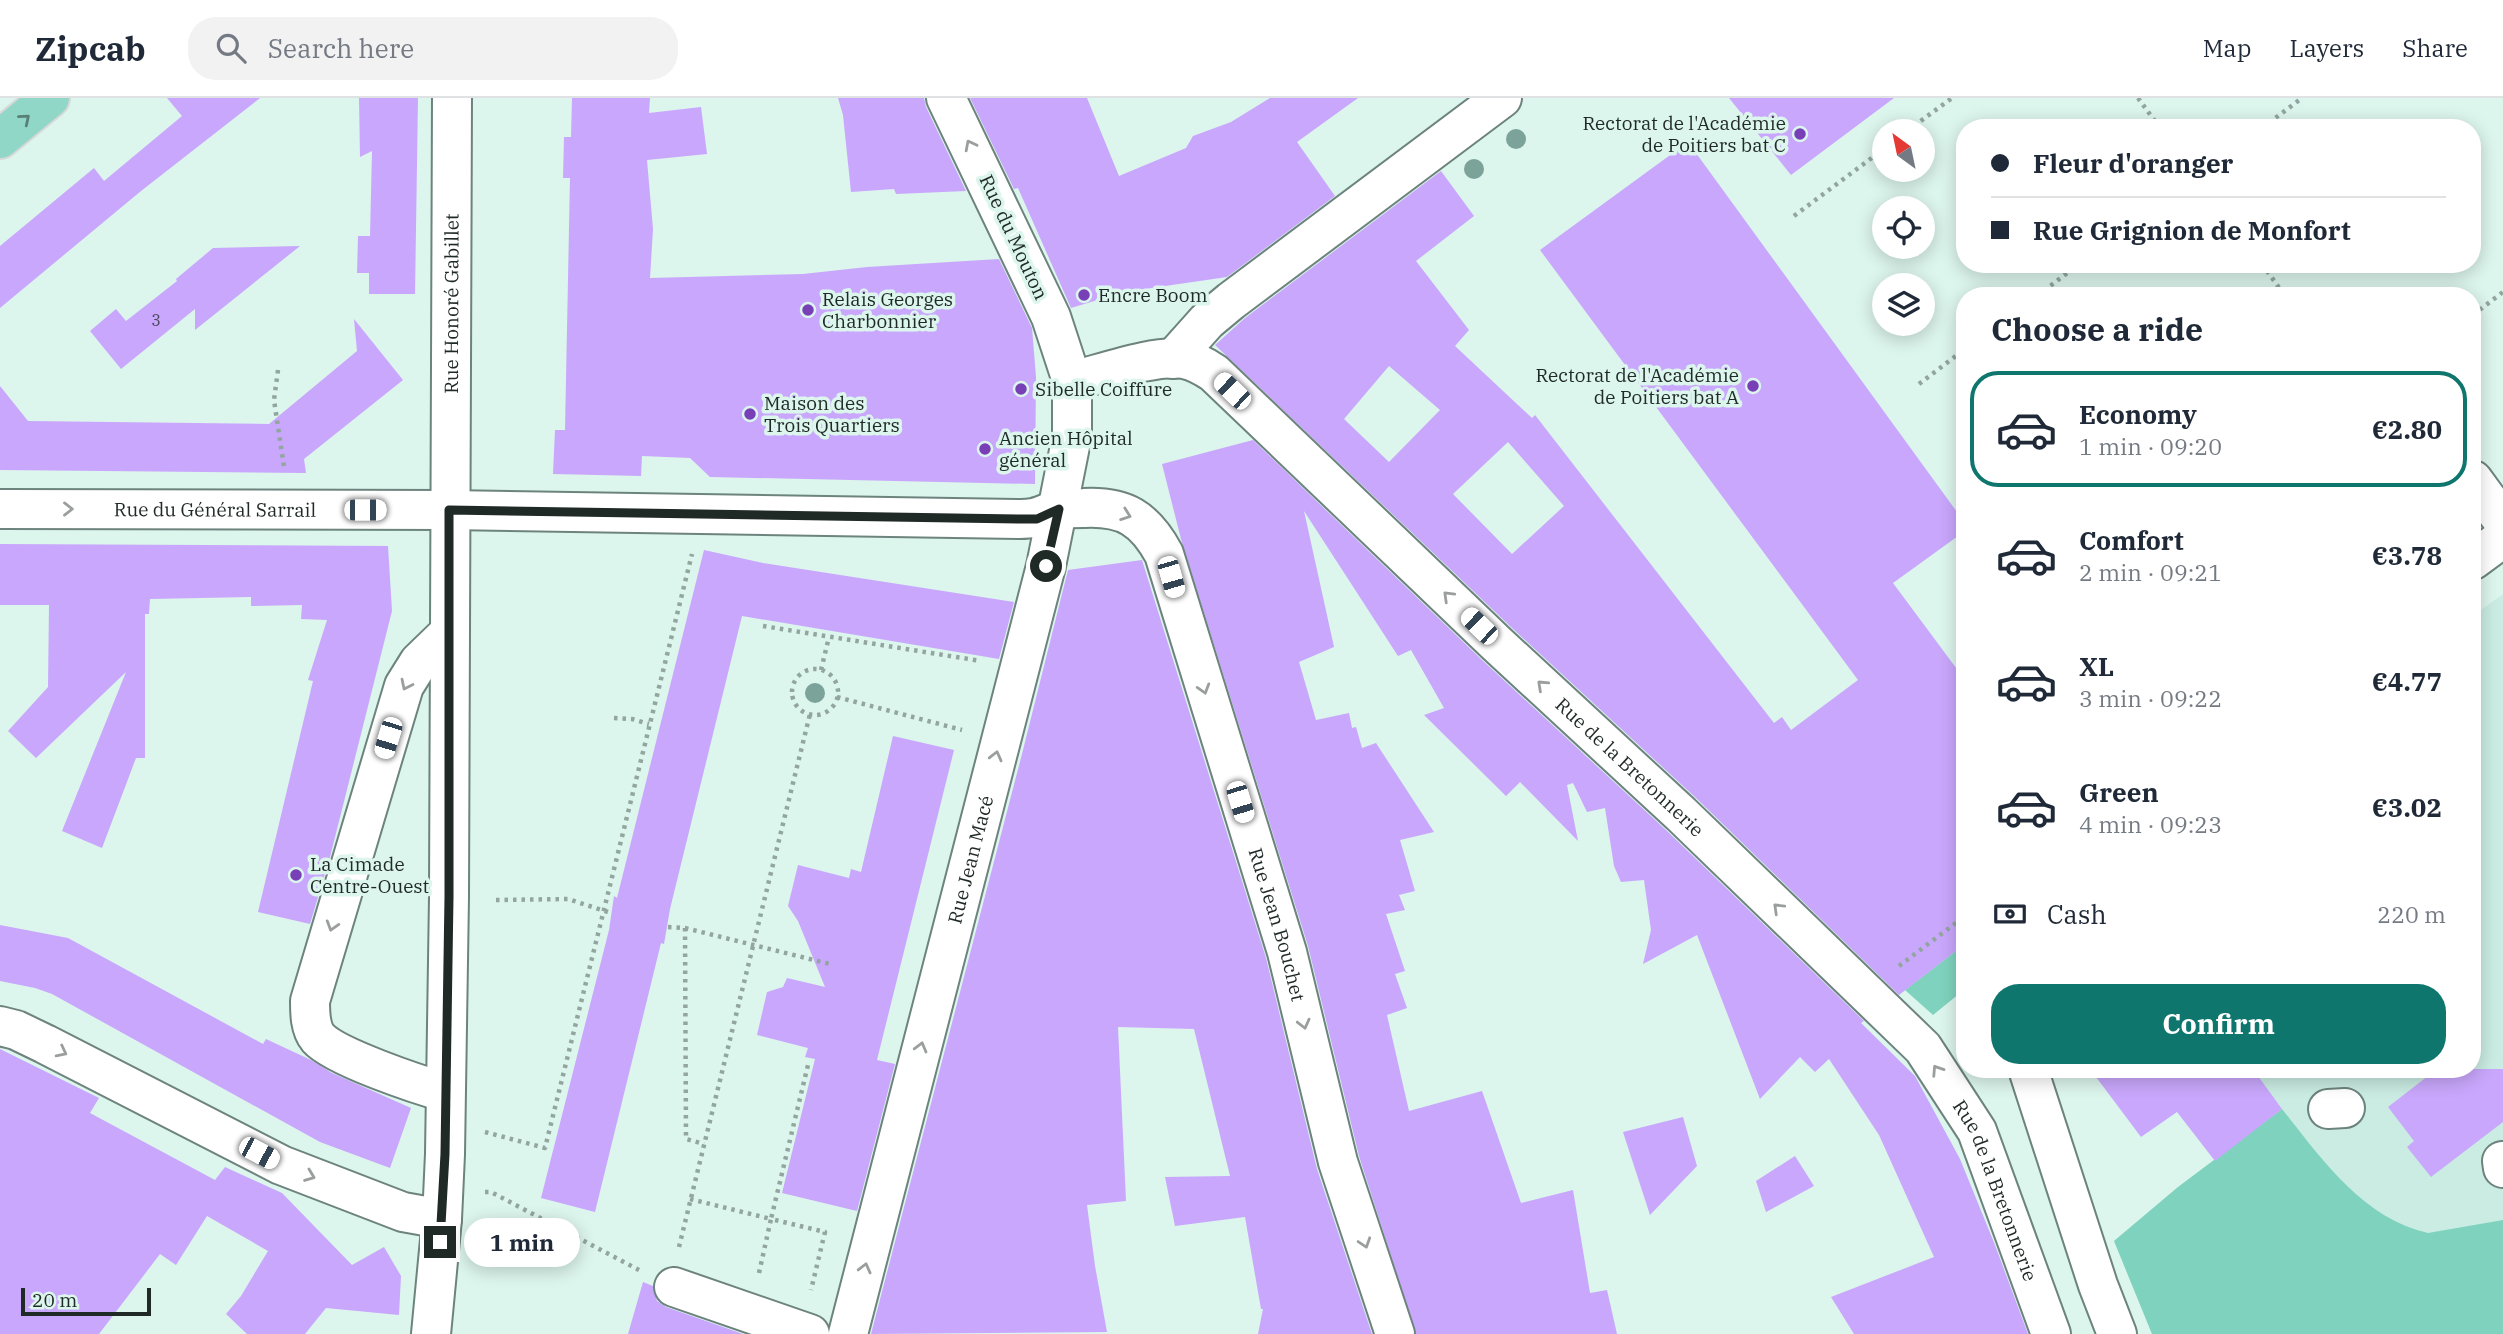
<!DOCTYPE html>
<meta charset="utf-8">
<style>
:root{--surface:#fff;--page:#f2f2f3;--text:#1f2937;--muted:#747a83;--line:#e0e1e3;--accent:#0f766e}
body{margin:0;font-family:"IBM Plex Serif",serif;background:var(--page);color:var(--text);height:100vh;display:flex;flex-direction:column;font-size:26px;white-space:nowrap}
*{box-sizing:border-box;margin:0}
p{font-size:23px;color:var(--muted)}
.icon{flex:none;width:38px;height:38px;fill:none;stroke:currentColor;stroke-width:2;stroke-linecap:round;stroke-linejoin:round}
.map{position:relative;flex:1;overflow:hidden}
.sheet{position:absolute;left:1956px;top:189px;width:525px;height:791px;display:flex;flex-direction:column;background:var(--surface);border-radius:28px;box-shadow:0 4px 18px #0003}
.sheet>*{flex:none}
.guide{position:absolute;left:1956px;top:21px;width:525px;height:154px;border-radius:28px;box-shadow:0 4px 18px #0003;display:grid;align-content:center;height:154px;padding:0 35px;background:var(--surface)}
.needle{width:46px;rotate:327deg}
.fabs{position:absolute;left:1872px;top:21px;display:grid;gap:14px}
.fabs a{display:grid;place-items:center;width:63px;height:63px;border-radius:50%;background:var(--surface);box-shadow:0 4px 18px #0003;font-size:35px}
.scale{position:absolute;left:21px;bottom:18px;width:130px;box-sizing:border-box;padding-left:7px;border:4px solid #1f2926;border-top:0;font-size:19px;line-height:24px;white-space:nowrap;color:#1f2926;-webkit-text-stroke:5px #dcf5ed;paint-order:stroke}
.end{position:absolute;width:32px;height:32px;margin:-16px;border:9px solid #1f2926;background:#fff;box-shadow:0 0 0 4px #fff}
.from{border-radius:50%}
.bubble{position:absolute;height:49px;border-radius:24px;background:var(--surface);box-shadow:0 4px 18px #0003;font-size:23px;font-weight:700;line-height:49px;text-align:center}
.car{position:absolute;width:21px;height:42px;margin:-21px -10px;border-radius:9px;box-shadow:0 0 5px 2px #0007;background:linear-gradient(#fff 24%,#345 0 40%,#fff 0 76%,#345 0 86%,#fff 0)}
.guide b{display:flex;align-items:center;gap:24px;height:66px;font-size:26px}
.guide b+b{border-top:2px solid var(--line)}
.guide i{width:18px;height:18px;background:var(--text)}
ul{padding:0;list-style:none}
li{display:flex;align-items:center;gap:21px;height:116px;margin:0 14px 10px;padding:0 21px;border:4px solid transparent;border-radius:28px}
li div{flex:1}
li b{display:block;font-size:26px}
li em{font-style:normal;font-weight:700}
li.selected{border-color:var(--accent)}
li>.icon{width:63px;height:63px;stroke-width:1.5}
h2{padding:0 35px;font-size:32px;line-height:84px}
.pay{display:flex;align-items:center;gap:18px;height:77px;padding:0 35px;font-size:26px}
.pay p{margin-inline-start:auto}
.button{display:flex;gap:14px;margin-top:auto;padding:14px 35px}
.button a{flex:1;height:80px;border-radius:28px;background:var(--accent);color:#fff;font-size:28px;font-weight:700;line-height:80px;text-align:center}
header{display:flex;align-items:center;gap:42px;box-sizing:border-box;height:98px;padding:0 35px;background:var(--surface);border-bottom:2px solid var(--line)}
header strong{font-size:33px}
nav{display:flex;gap:38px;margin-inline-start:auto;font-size:24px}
.search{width:490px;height:63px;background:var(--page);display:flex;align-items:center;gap:18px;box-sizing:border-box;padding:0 24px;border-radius:28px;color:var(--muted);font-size:26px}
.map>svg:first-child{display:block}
</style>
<header>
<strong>Zipcab</strong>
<div class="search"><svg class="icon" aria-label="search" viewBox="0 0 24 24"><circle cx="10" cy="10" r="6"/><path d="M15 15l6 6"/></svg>Search here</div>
<nav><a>Map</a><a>Layers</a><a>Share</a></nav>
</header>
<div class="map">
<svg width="2503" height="1236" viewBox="0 0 2503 1236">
<rect width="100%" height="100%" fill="#dcf5ed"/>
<path fill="#caece2" d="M2503,496V1236H2152L2114,1143L2178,1089L2282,1011L2253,971H2473V518Z"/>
<path fill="#7fd3be" d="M1965,846V891L1933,917L1905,892Z
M2282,1011C2322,1061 2362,1120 2428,1135L2503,1122V1236H2152L2114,1143L2178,1089Z"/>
<path fill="#c9a7fc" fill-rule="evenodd" d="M167,0H260L141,93L0,210V148L94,70L104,83L182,18Z
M359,0H418L415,196H369V175H357L358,138H370L372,53L360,59Z
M572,0H650L649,15L701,9L707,56L647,62L653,131L650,180L803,176L867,169L999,161L1032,230L1036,279L1035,386L710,379L690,360L642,358L641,378L553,376L555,332H565L570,80H563L564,39H571Z
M838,0H924L926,9L966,93L896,96L894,91L851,94L843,17Z
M970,0H1087L1119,78L1186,50L1193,38L1231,24L1270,0H1358L1297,44L1335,98L1227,179L1124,194L1071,210L1018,90L1014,91Z
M1729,0H1894L1791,77Z
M1688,44L1965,425V433L1893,485L1965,582V846L1899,897L1696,700L1512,530L1215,247L1245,220L1441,73L1474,118L1416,163L1469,232L1455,248L1532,320L1535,317L1774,625L1782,619L1791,632L1858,582L1540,152ZM1389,268L1440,312L1389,364L1344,321ZM1508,344L1564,408L1512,456L1453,396Z
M300,148L195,232V211L121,271L90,233L116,211L126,223L177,183L176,181L213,150Z
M354,221L403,282L304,361L306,375L0,372V288L28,323L269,326L357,253Z
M1253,342L1482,562L1666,732L1864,923L1861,925L1915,978L1960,1061L1995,1147L2028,1236H1854L1831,1199L1934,1159L1879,1037L1829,961L1815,974L1800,959L1760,1001L1697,837L1643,866L1651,832L1644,782L1621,784L1614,768L1605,710L1587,714L1573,685L1567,687L1578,743L1520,684L1506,698L1424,617L1444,610L1411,552L1398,558L1304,413L1334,549L1299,564L1316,622L1349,615L1352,630L1356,629L1362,650L1376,645L1434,734L1400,742L1415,793L1399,797L1405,812L1386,816L1405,873L1395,876L1407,910L1387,917L1409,1013L1482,993L1521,1105L1573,1092L1590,1195L1607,1192L1617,1236H1416L1359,1058L1308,848L1181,441L1162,366Z
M0,446L388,448L392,513L330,759L310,826L258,814L313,583L308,582L327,522L301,521L302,507L251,508V499L150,501L149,516H145V660H136L102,750L62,733L126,574L36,660L8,633L48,589L49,507H0Z
M704,452L763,465L1014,504L999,561L742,518L670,811L664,846L661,845L595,1114L541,1100L609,832L614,798L617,800Z
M1142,462L1266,860L1317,1071L1372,1236H1258L1263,1211H1261L1245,1119L1175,1128L1165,1079L1230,1078L1194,931L1118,929L1126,1103L1087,1107L1095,1168L1107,1234L871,1236L1022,656L1068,472Z
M893,638L954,652L877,962L895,966L857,1113L782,1095L815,961L805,959L808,950L757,937L767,894L783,889L787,880L825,889L798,823L788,808L798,767L849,780L851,771L861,774Z
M0,827L68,840L263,946L266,941L311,962L332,975L411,1010L390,1070L320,1044L52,896L35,890L0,883Z
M0,951L99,1000L90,1015L215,1082L225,1069L282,1095L352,1167L384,1149L401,1178L399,1217L326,1210L305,1236H247L226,1216L241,1198L268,1153L207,1118L176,1167L160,1156L99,1236H0Z
M2090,971H2253L2282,1011L2215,1063L2177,1014L2141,1039Z
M2437,971H2503V1024L2431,1079L2407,1049L2414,1043L2388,1009Z
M1683,1019L1697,1068L1650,1117L1623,1034Z
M1795,1058L1814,1088L1766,1114L1756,1083Z
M643,1184L653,1188L657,1203L666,1209L743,1236H628Z"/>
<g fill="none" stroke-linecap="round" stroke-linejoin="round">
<g stroke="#6d837d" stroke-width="42">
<g id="minor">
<path d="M1173,261L1207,223L1231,203L1502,0"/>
<path id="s1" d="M1072,283C1101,276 1155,256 1184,261C1195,263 1205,269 1214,275L1497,546L1681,716L1923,950L1977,1033L2051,1236"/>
<path d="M2473,382L2503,423"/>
<path id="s2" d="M0,411L449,412L1020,421C1038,421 1040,417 1057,412C1065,410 1075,410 1084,410C1125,408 1145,421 1164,456L1287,854L1338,1064L1395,1236"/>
<path d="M2473,462L2503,440"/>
<path d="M0,928L16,932L45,946L281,1067L403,1114L442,1121"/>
<path d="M2028,971L2098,1187L2117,1236"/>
<path d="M445,994C419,987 335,959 318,940C310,930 310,915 310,903L404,588L419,564L449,535"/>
<path d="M2328,1011L2345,1010"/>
<path d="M2502,1063L2503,1070"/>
<path d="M674,1189L810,1236"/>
<path id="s3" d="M431,1236L442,1121L445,1056L449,799L452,0"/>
<path id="s4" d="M848,1236L1046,468L1072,338V283L1051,219L946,0"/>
</g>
</g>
<g stroke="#d7d8d8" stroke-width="42">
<path id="major" d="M0,41L50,0"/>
</g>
<path stroke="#92a59f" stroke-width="4.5" stroke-dasharray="3.5 5" stroke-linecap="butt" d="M2138,0L2160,30
M2262,30L2302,0
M1907,33L1952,0
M1794,118L1885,50
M2262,166L2285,198
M2037,198L2079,166
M2473,217L2503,194
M278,272L274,302L284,369
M1919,286L1965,251
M763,528L981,563
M792 594a23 23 0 1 1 46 0a23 23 0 1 1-46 0Z
M821,572L829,539
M837,599L962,632
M614,620L632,621L649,626
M496,802L568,801L611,815
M668,829L685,830L830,866
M685,830L686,1041L704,1046
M1899,868L1965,818
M485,1034L545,1050L692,456
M485,1094H491L639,1172
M690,1101L771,1121L808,967
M679,1149L810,616
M759,1175L771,1121L825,1134L811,1192"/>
<use href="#minor" stroke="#fff" stroke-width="38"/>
<use href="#major" stroke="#90d7c8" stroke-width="38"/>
</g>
<g fill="#7ba399">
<circle cx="1516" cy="41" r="10"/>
<circle cx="1474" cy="71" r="10"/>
<circle cx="815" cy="595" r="10"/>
</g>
<defs><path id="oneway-chevron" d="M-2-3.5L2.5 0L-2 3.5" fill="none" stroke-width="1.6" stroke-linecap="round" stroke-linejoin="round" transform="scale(1.75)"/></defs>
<use stroke="#588077" href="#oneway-chevron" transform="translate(25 21) rotate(-40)"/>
<g stroke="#9a9f9d">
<use href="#oneway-chevron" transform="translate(970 47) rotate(-117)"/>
<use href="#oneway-chevron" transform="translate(68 411)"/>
<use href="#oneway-chevron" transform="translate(1126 417) rotate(20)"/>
<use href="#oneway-chevron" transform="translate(1448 498) rotate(-136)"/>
<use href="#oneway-chevron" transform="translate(406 587) rotate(116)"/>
<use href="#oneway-chevron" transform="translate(1542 587) rotate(-137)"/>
<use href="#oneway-chevron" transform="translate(1204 591) rotate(73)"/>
<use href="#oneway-chevron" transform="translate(996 658) rotate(-76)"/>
<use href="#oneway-chevron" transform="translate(1778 810) rotate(-136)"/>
<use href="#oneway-chevron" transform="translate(332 828) rotate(107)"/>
<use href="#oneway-chevron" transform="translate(1304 926) rotate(76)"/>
<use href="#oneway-chevron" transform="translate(921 949) rotate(-75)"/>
<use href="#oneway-chevron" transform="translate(62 954) rotate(27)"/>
<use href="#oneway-chevron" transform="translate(1937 972) rotate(-123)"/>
<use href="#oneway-chevron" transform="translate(310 1078) rotate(21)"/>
<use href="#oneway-chevron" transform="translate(1365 1145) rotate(72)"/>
<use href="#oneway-chevron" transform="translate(865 1170) rotate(-76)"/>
</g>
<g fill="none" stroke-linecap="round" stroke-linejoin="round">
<path stroke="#1f2926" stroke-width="9" d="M440,1144L445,1056L449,799V412L1020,421H1037L1059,411L1046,468"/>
</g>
<g fill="#783fb6" stroke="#dcf5ed" stroke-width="2.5">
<circle cx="1800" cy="36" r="7"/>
<circle cx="1084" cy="197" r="7"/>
<circle cx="808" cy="212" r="7"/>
<circle cx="1753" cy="288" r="7"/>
<circle cx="1021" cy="291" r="7"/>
<circle cx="750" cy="316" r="7"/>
<circle cx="985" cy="351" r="7"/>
<circle cx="296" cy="777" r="7"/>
</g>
<g text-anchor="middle" stroke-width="7" stroke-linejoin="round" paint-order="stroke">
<g font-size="16" fill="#4a485c">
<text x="156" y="228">3</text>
</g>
<g font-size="19" fill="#1f2926" stroke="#dcf5ed" text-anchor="start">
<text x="1786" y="32" text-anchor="end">Rectorat de l'Académie<tspan x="1786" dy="22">de Poitiers bat C</tspan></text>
<text x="1098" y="204">Encre Boom</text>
<text x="822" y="208">Relais Georges<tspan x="822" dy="22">Charbonnier</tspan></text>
<text x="1739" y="284" text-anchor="end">Rectorat de l'Académie<tspan x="1739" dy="22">de Poitiers bat A</tspan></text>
<text x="1035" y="298">Sibelle Coiffure</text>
<text x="764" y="312">Maison des<tspan x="764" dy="22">Trois Quartiers</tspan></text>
<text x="999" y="347">Ancien Hôpital<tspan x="999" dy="22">général</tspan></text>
<text x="310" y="773">La Cimade<tspan x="310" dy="22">Centre-Ouest</tspan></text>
</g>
<g font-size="19" fill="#1f2926" stroke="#dcf5ed">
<text transform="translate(1014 139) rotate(65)" y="7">Rue du Mouton</text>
<text dy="7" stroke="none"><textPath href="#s3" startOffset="1031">Rue Honoré Gabillet</textPath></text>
<text dy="7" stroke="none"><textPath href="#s2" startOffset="215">Rue du Général Sarrail</textPath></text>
<text dy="7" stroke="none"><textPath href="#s1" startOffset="721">Rue de la Bretonnerie</textPath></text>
<text dy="7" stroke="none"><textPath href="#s4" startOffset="490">Rue Jean Macé</textPath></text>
<text dy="7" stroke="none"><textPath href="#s2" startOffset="1572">Rue Jean Bouchet</textPath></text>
<text dy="7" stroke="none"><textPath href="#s1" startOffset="1288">Rue de la Bretonnerie</textPath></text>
</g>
</g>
</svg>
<div class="fabs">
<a><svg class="needle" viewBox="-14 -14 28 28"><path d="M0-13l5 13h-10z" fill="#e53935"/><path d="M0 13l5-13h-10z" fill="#747a83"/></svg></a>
<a><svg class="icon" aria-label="locate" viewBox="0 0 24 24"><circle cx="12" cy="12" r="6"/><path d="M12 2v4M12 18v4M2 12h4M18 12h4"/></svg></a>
<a><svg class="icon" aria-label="layers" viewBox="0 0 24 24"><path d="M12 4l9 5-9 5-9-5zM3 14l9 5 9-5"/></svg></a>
</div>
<div class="scale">20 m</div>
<i class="end from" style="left:1046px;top:468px"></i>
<i class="end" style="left:440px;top:1144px"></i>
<div class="bubble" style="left:464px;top:1120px;width:116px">1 min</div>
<i class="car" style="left:1232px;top:293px;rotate:314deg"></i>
<i class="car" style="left:365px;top:412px;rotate:90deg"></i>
<i class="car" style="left:1171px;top:479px;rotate:164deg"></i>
<i class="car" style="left:1479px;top:528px;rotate:314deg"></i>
<i class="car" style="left:388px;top:640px;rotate:197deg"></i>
<i class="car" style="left:1240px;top:704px;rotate:163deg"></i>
<i class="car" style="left:259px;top:1055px;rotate:118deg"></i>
<div class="guide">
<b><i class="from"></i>Fleur d'oranger</b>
<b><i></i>Rue Grignion de Monfort</b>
</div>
<section class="sheet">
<h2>Choose a ride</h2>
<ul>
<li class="selected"><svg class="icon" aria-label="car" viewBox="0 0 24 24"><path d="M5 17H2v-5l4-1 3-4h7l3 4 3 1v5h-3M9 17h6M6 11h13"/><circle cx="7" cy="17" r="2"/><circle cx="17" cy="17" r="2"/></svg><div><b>Economy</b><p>1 min · 09:20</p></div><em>€2.80</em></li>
<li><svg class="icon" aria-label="car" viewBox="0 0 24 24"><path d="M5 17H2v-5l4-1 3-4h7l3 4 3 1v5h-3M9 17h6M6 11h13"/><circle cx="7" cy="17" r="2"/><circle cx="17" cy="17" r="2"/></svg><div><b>Comfort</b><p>2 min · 09:21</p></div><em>€3.78</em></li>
<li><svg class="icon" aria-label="car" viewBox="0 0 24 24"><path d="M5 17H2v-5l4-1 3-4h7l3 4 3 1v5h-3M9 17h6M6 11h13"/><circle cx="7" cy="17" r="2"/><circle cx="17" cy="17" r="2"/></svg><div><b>XL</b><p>3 min · 09:22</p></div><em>€4.77</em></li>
<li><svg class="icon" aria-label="car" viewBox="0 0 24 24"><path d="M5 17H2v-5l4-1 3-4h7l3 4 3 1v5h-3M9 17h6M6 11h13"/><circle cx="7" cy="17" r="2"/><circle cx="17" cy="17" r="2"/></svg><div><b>Green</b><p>4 min · 09:23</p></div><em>€3.02</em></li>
</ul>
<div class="pay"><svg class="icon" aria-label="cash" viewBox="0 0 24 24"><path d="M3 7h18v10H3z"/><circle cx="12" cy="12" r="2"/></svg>Cash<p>220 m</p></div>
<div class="button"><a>Confirm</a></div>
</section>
</div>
